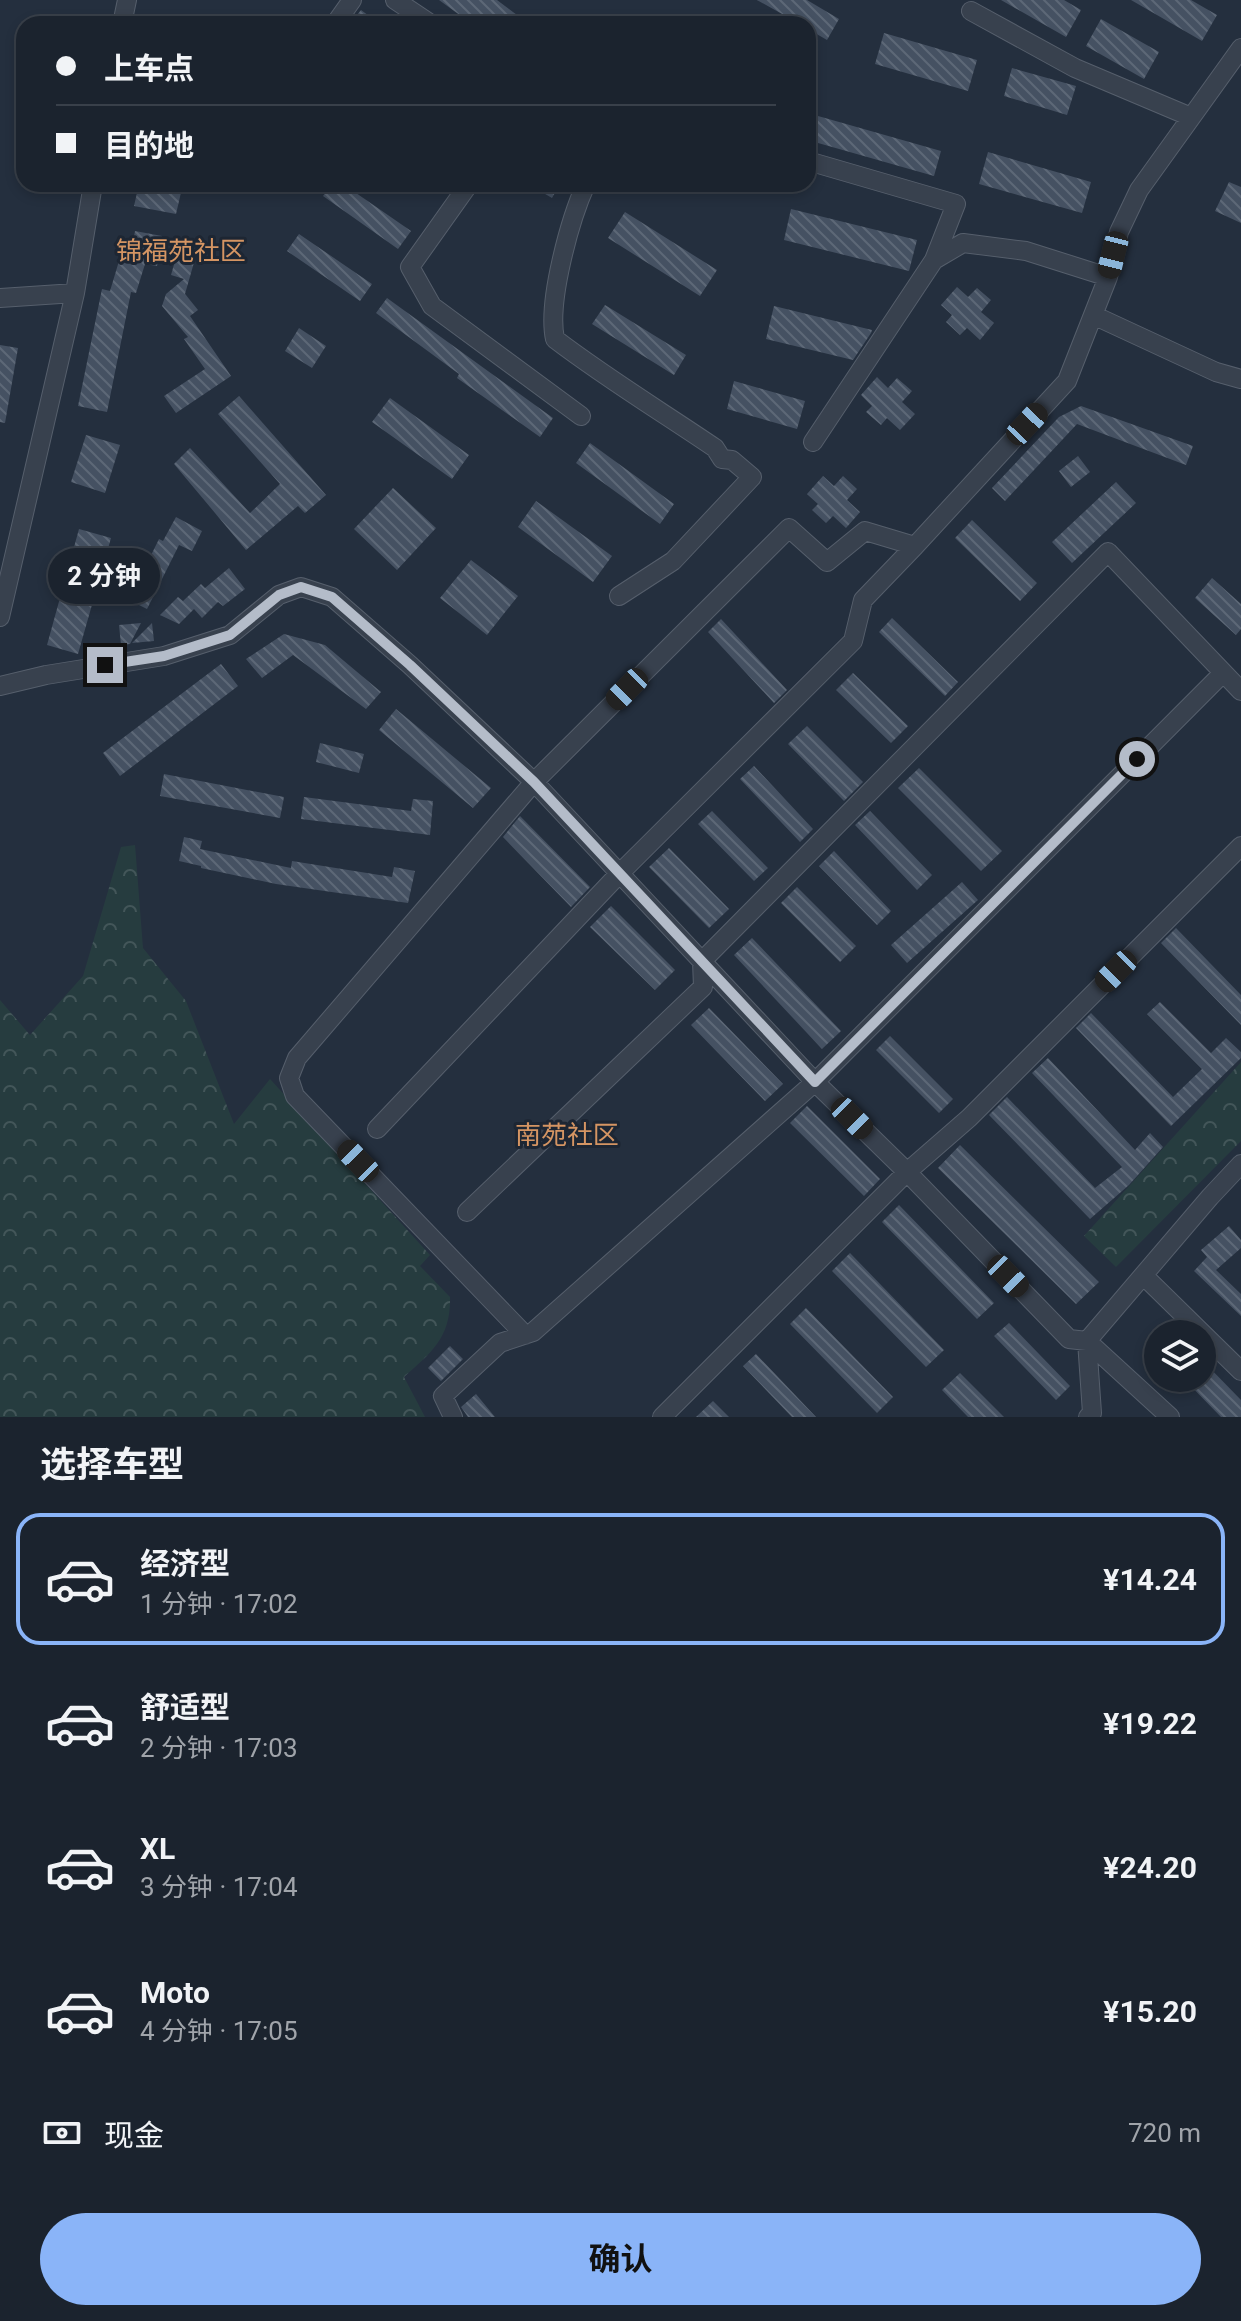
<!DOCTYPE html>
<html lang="zh">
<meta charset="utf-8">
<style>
:root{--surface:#1b232e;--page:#242b36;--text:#f1f3f6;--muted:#a0a4aa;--line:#39404a;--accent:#8ab4f8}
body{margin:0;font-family:Roboto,"Noto Sans SC",sans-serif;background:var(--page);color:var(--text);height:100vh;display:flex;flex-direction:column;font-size:30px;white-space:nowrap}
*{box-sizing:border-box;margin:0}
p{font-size:26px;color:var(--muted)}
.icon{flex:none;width:44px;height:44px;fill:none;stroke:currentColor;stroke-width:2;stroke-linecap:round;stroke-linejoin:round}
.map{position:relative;height:1417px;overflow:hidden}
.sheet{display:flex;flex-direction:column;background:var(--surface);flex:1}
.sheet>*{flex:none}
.banner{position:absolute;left:16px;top:16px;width:800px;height:176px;border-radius:24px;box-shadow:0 4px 12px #0003,0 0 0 2px var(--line);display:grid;align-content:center;height:176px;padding:0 40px;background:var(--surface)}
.controls{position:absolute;left:1144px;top:1320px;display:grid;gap:16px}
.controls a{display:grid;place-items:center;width:72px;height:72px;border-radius:50%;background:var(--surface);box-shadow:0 4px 12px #0003,0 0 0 2px var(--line);font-size:40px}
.end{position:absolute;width:36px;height:36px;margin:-18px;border:10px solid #b4bcc9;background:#111;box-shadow:0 0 0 4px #111}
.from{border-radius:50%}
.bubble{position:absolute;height:56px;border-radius:28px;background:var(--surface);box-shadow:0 4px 12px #0003,0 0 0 2px var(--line);font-size:26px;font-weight:700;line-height:56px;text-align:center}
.car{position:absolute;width:24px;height:48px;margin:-24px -12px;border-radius:10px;box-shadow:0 0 6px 2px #0007;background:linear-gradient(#222 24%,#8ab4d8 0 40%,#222 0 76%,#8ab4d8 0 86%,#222 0)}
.banner b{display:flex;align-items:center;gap:28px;height:76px;font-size:30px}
.banner b+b{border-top:2px solid var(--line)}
.banner i{width:20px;height:20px;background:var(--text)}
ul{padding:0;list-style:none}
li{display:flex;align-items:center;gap:24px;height:132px;margin:0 16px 12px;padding:0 24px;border:4px solid transparent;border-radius:24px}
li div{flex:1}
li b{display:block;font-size:30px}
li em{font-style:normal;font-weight:700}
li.selected{border-color:var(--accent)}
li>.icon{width:72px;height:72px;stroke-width:1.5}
h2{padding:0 40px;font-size:36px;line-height:96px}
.pay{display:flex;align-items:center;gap:20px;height:88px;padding:0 40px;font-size:30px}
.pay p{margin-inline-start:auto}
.action{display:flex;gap:16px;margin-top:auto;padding:16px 40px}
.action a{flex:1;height:92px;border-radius:48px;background:var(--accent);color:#111;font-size:32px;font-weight:700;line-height:92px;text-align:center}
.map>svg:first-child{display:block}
</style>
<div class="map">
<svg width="1241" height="1417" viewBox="0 0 1241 1417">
<defs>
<pattern id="forest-crowns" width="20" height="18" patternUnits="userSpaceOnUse" patternTransform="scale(2)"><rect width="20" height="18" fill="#263c3f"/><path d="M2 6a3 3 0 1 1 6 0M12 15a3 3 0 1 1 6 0" fill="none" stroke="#435659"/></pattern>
<pattern id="building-back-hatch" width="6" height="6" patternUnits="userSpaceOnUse" patternTransform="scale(2)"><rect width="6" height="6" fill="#455162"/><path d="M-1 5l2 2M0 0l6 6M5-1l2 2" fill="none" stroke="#5d6877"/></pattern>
</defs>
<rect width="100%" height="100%" fill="#242f3e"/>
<path fill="url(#forest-crowns)" d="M135,845L143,948L186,1001L234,1124L270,1079L430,1255L420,1266L450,1297C451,1337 432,1352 404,1377L425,1417H0V1000L30,1035L83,976L121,847Z
M1241,1062V1141L1116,1267L1084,1236Z"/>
<path fill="url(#building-back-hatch)" d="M439,0H497L521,18L516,24H472Z
M757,0H807L839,19L827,40L808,29V24H800Z
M1001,0H1064L1081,10L1066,37Z
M1131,0H1191L1217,15L1202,41Z
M361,10L380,24H350Z
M1101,19L1159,52L1144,79L1086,46Z
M884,33L977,60L968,91L875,64Z
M1012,68L1076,86L1067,115L1004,96Z
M818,116L941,151L934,176L811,141Z
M988,152L1091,182L1082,213L979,184Z
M1229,182L1241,187V223L1215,211Z
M139,184H183L176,214L134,206Z
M332,184H343L411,231L398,249L323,196Z
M528,184H560L552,198Z
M791,209L917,240L909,271L784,240Z
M625,212L717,270L700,296L608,238Z
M135,231L162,236L157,266L145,264L136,293L131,292L107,412L78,406L102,289L110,291L119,261L129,263Z
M299,234L372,284L360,301L287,251Z
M179,247L197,252L185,294L198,310L190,316L231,376L176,413L164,396L205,369L184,339L188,337L162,306L166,294L184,279L171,275Z
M957,287L968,297L977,288L991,300L981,312L994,323L980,340L967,328L960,335L946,322L952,315L941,305Z
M387,298L553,418L540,437L457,378L459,374L376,313Z
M605,305L686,355L674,375L592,324Z
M774,306L872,330L871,333L853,360L766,339Z
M299,328L326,346L312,368L285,351Z
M0,345L18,348L5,423L0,422Z
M877,377L888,388L897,378L912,391L902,402L915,414L900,430L887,418L881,425L866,412L872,406L861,395Z
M734,381L805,401L797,429L727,409Z
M239,396L326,495L305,513L298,506L246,550L174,464L190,448L250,513L280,484L218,414Z
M390,398L469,455L452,479L372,422Z
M1081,406L1193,446L1186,465L1077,424L1005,501L992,488L1059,417Z
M86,435L120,445L105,493L71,482Z
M590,443L674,504L660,524L576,463Z
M1078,456L1090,472L1071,487L1059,471Z
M823,476L834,486L843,476L857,489L847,500L860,512L846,528L833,516L826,523L812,510L818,504L807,494Z
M1116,482L1136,503L1072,563L1052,542Z
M393,488L436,528L397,570L354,529Z
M536,501L612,556L593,582L518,527Z
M176,517L202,531L192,551L179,545L147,609L129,600L159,539L163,541Z
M972,520L1037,583L1020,601L955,538Z
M79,529L111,538L78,654L47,645Z
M471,560L518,596L487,635L440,598Z
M229,568L245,589L223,606L218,602L202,618L194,609L179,624L160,615L178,597L183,601L201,584L205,588Z
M1212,578L1241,604V629L1236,635L1195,598Z
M892,618L958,682L945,696L879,632Z
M721,619L787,690L774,703L708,632Z
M141,623L130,644L121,645L119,625Z
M152,623L154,641L132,643Z
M284,634L325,645L381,692L366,709L293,655L262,678L246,659Z
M221,664L238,686L120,776L103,753Z
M853,673L908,726L891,743L836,690Z
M396,709L491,788L473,808L379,730Z
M807,726L863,782L844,801L788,744Z
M320,743L364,754L359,773L316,762Z
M754,766L813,829L800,842L740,779Z
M919,768L1002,851L981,871L898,788Z
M164,774L284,797L280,818L160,796Z
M304,797L411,811L413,799L433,801L430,835L301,819Z
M712,811L768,868L754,881L698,824Z
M870,811L932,875L917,890L855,825Z
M520,816L590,887L571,907L503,837Z
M184,837L202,841L200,849L291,868L292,861L392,877L394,867L415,871L408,903L276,884L201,868V866L179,861Z
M669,848L729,909L709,928L649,867Z
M834,851L891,911L877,925L819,866Z
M962,882L978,900L907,963L891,945Z
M797,887L856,946L840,962L781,903Z
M611,906L675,970L655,990L590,927Z
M1176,928L1241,995V1025L1161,943Z
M752,938L841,1031L822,1049L734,955Z
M1160,1002L1211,1053L1226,1038L1241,1052V1058L1171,1126L1076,1028L1091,1013L1173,1097L1202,1069L1147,1014Z
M709,1008L783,1084L765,1101L691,1025Z
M890,1036L953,1099L939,1113L876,1050Z
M1048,1058L1135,1150L1150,1133L1163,1147L1129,1185L1090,1219L989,1115L1007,1097L1095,1188L1122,1167L1032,1073Z
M807,1106L880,1179L864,1196L790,1123Z
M960,1145L1099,1282L1076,1304L938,1168Z
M899,1205L994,1303L977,1319L882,1222Z
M1229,1226L1241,1240V1248L1216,1270L1241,1294V1316L1194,1271L1207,1257L1201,1250Z
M850,1253L944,1350L926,1367L832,1271Z
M806,1308L893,1397L877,1413L790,1324Z
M1009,1323L1070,1386L1056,1400L994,1336Z
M450,1346L463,1359L441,1381L428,1368Z
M756,1354L816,1417H792L743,1366Z
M1202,1360L1241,1400V1417H1221L1183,1378H1202Z
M960,1373L1004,1417H968L942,1390Z
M476,1394L495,1417H468L461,1407Z
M713,1401L729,1417H696Z"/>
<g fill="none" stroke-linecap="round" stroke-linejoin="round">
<g stroke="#565f6c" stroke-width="20">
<path id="minor" d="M395,0L431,24
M971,11L1075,68L1191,117
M122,24L127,0
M335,24L352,0
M808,161L956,204L934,260
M469,184L410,267L432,306L581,416
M586,184C570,219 547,302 555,339C606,378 662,412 715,448L722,459L732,460L752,477L673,561L619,596
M0,298L75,293
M1093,315L1216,372L1241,379
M813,442L934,260L963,243L1026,251L1108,277
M0,617L75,293L93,184
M0,686L46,675L164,656L230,635L279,595L301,587L332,597L410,665L534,782L815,1082L907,1172L1069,1339L1087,1341L1170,1417
M377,1129L619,874L853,641L863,600L915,546
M467,1212L703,987L702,961L1108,552L1241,691
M1144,1276L1241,1371
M525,1335L295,1096L289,1078L297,1058L534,782L789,528L827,562L865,531L915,546L1067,381L1108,277L1119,232L1139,190L1241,48
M453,1417L443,1396L500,1343L533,1332L815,1082L1223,673
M662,1417L907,1172L969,1118L1241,846
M1088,1417L1092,1413L1087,1341L1210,1197L1241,1164"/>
</g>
<use href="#minor" stroke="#38414e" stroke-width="18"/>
</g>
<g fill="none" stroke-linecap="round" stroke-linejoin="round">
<path stroke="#b4bcc9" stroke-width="10" d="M105,665L164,656L230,635L279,595L301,587L332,597L410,665L534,782L815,1082L1137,759"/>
</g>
<g text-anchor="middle" stroke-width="6" stroke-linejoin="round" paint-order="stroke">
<g font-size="26" fill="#d59563" stroke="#1d2633">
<text x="181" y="260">锦福苑社区</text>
<text x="567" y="1144">南苑社区</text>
</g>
</g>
</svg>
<div class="controls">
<a><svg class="icon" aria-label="layers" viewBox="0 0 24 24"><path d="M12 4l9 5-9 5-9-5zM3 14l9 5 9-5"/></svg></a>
</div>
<i class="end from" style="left:1137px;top:759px"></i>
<i class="end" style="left:105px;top:665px"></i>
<div class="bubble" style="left:48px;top:548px;width:112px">2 分钟</div>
<i class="car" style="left:1113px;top:255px;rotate:194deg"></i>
<i class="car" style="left:1027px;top:424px;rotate:43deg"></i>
<i class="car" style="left:627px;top:689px;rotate:225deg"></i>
<i class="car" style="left:1116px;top:971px;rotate:225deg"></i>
<i class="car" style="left:852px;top:1118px;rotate:135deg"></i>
<i class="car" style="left:358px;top:1161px;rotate:316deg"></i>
<i class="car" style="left:1008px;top:1276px;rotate:136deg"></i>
<div class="banner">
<b><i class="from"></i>上车点</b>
<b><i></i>目的地</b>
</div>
</div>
<section class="sheet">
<h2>选择车型</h2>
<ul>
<li class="selected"><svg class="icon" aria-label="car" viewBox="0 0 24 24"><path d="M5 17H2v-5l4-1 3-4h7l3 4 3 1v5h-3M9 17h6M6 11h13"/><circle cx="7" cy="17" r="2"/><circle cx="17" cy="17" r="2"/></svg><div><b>经济型</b><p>1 分钟 · 17:02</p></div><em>¥14.24</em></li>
<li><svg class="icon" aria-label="car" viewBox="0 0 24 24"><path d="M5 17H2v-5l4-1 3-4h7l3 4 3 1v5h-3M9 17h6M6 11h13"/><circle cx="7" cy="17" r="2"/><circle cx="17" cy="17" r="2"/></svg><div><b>舒适型</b><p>2 分钟 · 17:03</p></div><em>¥19.22</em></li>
<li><svg class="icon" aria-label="car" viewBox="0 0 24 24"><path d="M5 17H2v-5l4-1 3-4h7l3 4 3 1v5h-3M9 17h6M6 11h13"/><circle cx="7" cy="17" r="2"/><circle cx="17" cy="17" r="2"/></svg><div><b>XL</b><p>3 分钟 · 17:04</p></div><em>¥24.20</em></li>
<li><svg class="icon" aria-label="car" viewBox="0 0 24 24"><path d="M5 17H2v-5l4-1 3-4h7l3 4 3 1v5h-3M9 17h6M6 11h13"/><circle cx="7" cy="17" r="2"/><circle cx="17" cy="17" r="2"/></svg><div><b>Moto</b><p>4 分钟 · 17:05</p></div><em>¥15.20</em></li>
</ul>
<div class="pay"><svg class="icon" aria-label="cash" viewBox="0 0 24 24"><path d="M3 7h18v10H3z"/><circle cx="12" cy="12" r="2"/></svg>现金<p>720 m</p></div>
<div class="action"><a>确认</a></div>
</section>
